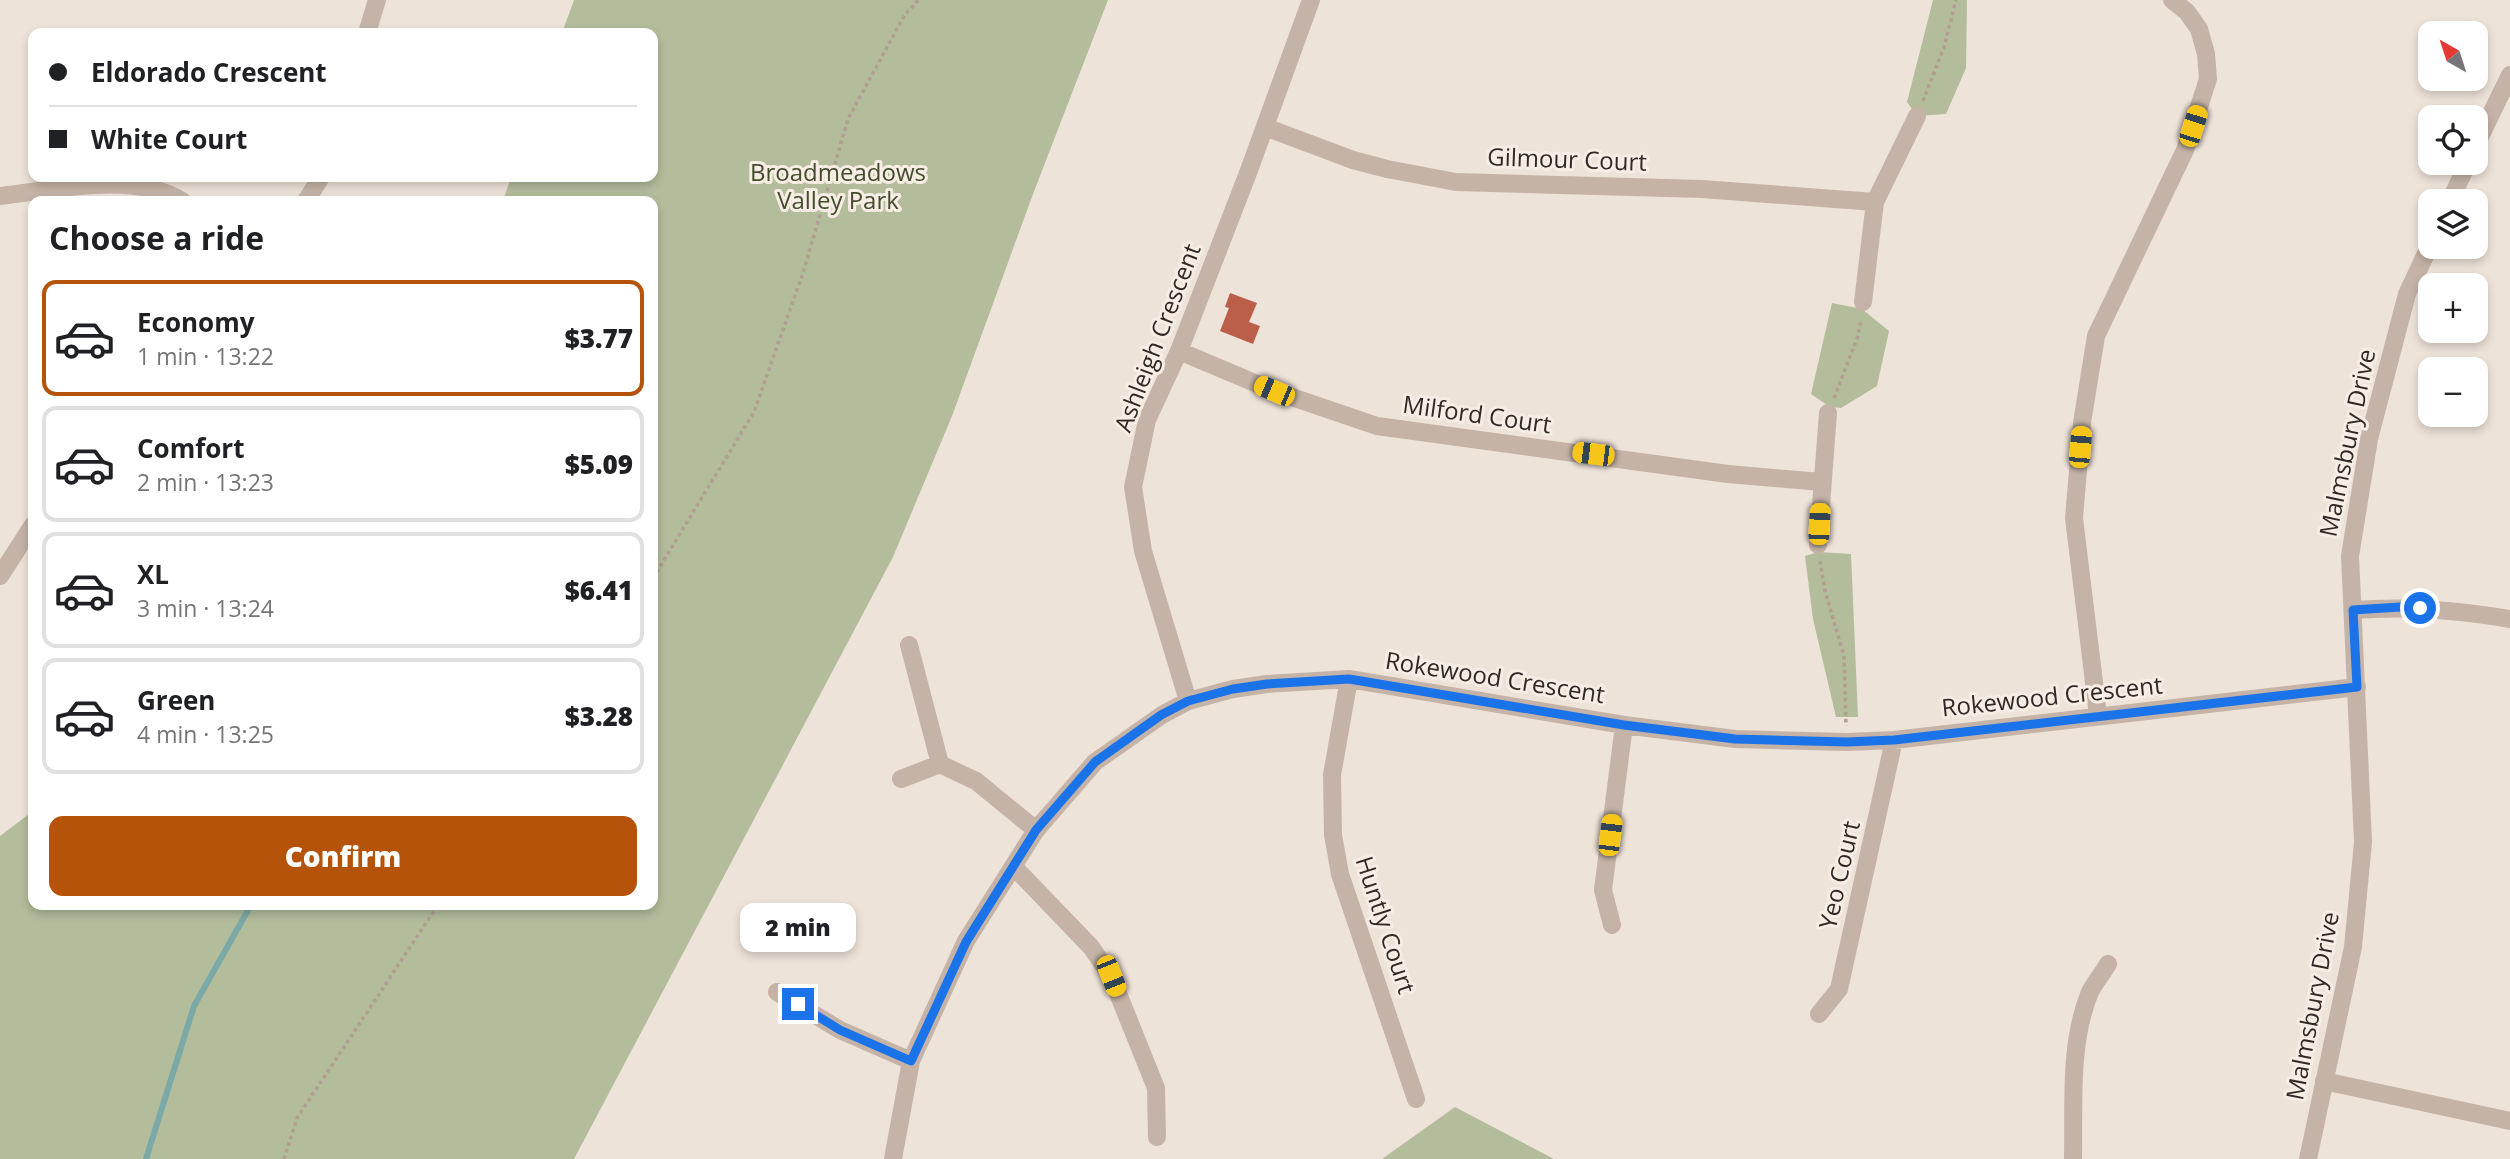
<!DOCTYPE html>
<meta charset="utf-8">
<style>
:root{--surface:#fff;--page:#f2f2f2;--text:#202124;--muted:#757577;--line:#e0e0e0;--accent:#b45309}
body{margin:0;font-family:"Open Sans",sans-serif;background:var(--page);color:var(--text);height:100vh;display:flex;flex-direction:column;font-size:26px;white-space:nowrap}
*{box-sizing:border-box;margin:0}
p{font-size:23px;color:var(--muted)}
.icon{flex:none;width:38px;height:38px;fill:none;stroke:currentColor;stroke-width:2;stroke-linecap:round;stroke-linejoin:round}
.map{position:relative;flex:1;overflow:hidden}
.details{position:absolute;left:28px;top:196px;width:630px;height:714px;display:flex;flex-direction:column;background:var(--surface);border-radius:14px;box-shadow:0 4px 10px #0003}
.details>*{flex:none}
.hud{position:absolute;left:28px;top:28px;width:630px;height:154px;border-radius:14px;box-shadow:0 4px 10px #0003;display:grid;align-content:center;height:154px;padding:0 21px;background:var(--surface)}
.needle{width:46px;rotate:321deg}
.fabs{position:absolute;left:2418px;top:21px;display:grid;gap:14px}
.fabs a{display:grid;place-items:center;width:70px;height:70px;border-radius:14px;background:var(--surface);box-shadow:0 4px 10px #0003;font-size:35px}
.end{position:absolute;width:32px;height:32px;margin:-16px;border:9px solid #1a73e8;background:#fff;box-shadow:0 0 0 4px #fff}
.from{border-radius:50%}
.bubble{position:absolute;height:49px;border-radius:14px;background:var(--surface);box-shadow:0 4px 10px #0003;font-size:23px;font-weight:800;line-height:49px;text-align:center}
.car{position:absolute;width:21px;height:42px;margin:-21px -10px;border-radius:9px;box-shadow:0 0 5px 2px #0007;background:linear-gradient(#f5c518 24%,#345 0 40%,#f5c518 0 76%,#345 0 86%,#f5c518 0)}
.hud b{display:flex;align-items:center;gap:24px;height:66px;font-size:26px}
.hud b+b{border-top:2px solid var(--line)}
.hud i{width:18px;height:18px;background:var(--text)}
ul{padding:0;list-style:none}
li{display:flex;align-items:center;gap:21px;height:116px;margin:0 14px 10px;padding:0 7px;border:4px solid var(--line);border-radius:14px}
li div{flex:1}
li b{display:block;font-size:26px}
li em{font-style:normal;font-weight:800}
li.active{border-color:var(--accent)}
li>.icon{width:63px;height:63px;stroke-width:1.5}
h2{padding:0 21px;font-size:32px;line-height:84px}
.button{display:flex;gap:14px;margin-top:auto;padding:14px 21px}
.button a{flex:1;height:80px;border-radius:14px;background:var(--accent);color:#fff;font-size:28px;font-weight:800;line-height:80px;text-align:center}
.map>svg:first-child{display:block}
</style>
<div class="map">
<svg width="2510" height="1159" viewBox="0 0 2510 1159">
<rect width="100%" height="100%" fill="#eee3d9"/>
<path fill="#b3bc9b" d="M574,0H1108L1033,194L952,416L893,557L574,1159H0V836L33,811V905H653V201H503L511,177H653V33H562Z
M1933,0H1967L1966,68L1946,114L1917,116L1907,102Z
M1832,303L1862,309L1889,331L1877,386L1841,408L1830,407L1811,394Z
M1819,552L1851,554L1858,717H1836L1813,619L1805,556Z
M1455,1107L1554,1159H1382Z"/>
<g fill="none" stroke-linecap="round" stroke-linejoin="round">
<path stroke="#7ba9a8" stroke-width="6" d="M146,1159L194,1006L251,905"/>
</g>
<path fill="#bb5f4b" d="M1230,293L1257,303L1249,322L1260,326L1253,344L1220,331L1229,308L1225,307Z"/>
<g fill="none" stroke-linecap="round" stroke-linejoin="round">
<path stroke="#b19d91" stroke-width="3.5" stroke-dasharray="3.5 3.5" stroke-linecap="butt" d="M1923,101L1944,47L1956,0
M1834,398L1858,336L1861,319
M1820,561L1825,591L1844,656L1846,726
M653,578L754,412L803,273L848,119L904,16L918,0
M284,1159L297,1118L438,905"/>
<path stroke="#c5b3a7" stroke-width="18" d="M367,33L377,0
M1265,127L1353,160L1387,169L1456,182L1702,189L1875,202
M0,196C55,190 133,171 182,201
M306,201L321,177
M1863,302L1875,202L1917,116
M1179,351L1274,391L1377,426L1728,474L1821,482
M1818,545L1828,413
M0,576L33,525
M2353,610C2408,606 2456,610 2510,619
M1349,679L1332,775L1333,835L1340,874L1416,1099
M1188,701L1143,551L1133,487L1147,420L1179,351L1248,173L1311,0
M2098,715L2074,518L2082,423L2096,336L2185,150L2208,79L2206,54L2199,29L2187,12L2172,0
M940,764L976,781L1036,830
M901,779L940,764L909,645
M1014,867L1091,947L1111,976L1156,1088L1157,1137
M1612,925L1603,890L1624,725
M777,992L840,1030L911,1061
M1819,1014L1839,989L1894,740
M2324,1081L2510,1121
M893,1159L911,1061L966,941L1036,830L1095,762L1162,715L1188,701L1233,689L1267,684L1349,679L1624,725L1735,739L1847,742L1894,740L2357,687
M2073,1159C2074,1105 2069,1042 2090,992C2095,982 2103,973 2108,964"/>
<path stroke="#c5b3a7" stroke-width="18" d="M2476,145L2510,75
M2450,201L2468,163
M2308,1159L2353,947L2363,842L2350,556L2369,439L2407,294L2431,243"/>
</g>
<g fill="none" stroke-linecap="round" stroke-linejoin="round">
<path stroke="#1a73e8" stroke-width="9" d="M798,1004L840,1030L911,1061L966,942L1036,830L1095,762L1161,715L1188,701L1233,689L1267,684L1349,679L1624,725L1735,739L1847,742L1894,740L2357,687L2353,610L2400,607L2420,608"/>
</g>
<g text-anchor="middle" stroke-width="6" stroke-linejoin="round" paint-order="stroke">
<g font-size="24" fill="#322926" stroke="#f7ede5">
<text transform="translate(1567 160) rotate(2)" y="8">Gilmour Court</text>
<text transform="translate(1158 338) rotate(-69)" y="8">Ashleigh Crescent</text>
<text transform="translate(1477 415) rotate(8)" y="8">Milford Court</text>
<text transform="translate(2348 443) rotate(-78)" y="8">Malmsbury Drive</text>
<text transform="translate(1495 678) rotate(9)" y="8">Rokewood Crescent</text>
<text transform="translate(2052 697) rotate(-6)" y="8">Rokewood Crescent</text>
<text transform="translate(1840 875) rotate(-77)" y="8">Yeo Court</text>
<text transform="translate(1385 925) rotate(72)" y="8">Huntly Court</text>
<text transform="translate(2313 1006) rotate(-79)" y="8">Malmsbury Drive</text>
</g>
<g font-size="24" fill="#444e2d" stroke="#f7ede5">
<text x="838" y="181">Broadmeadows<tspan x="838" dy="28">Valley Park</tspan></text>
</g>
</g>
</svg>
<div class="fabs">
<a><svg class="needle" viewBox="-14 -14 28 28"><path d="M0-13l5 13h-10z" fill="#e53935"/><path d="M0 13l5-13h-10z" fill="#757577"/></svg></a>
<a><svg class="icon" aria-label="locate" viewBox="0 0 24 24"><circle cx="12" cy="12" r="6"/><path d="M12 2v4M12 18v4M2 12h4M18 12h4"/></svg></a>
<a><svg class="icon" aria-label="layers" viewBox="0 0 24 24"><path d="M12 4l9 5-9 5-9-5zM3 14l9 5 9-5"/></svg></a>
<a>+</a>
<a>−</a>
</div>
<i class="end from" style="left:2420px;top:608px"></i>
<i class="end" style="left:798px;top:1004px"></i>
<div class="bubble" style="left:740px;top:903px;width:116px">2 min</div>
<i class="car" style="left:2193px;top:126px;rotate:18deg"></i>
<i class="car" style="left:1274px;top:391px;rotate:293deg"></i>
<i class="car" style="left:2080px;top:447px;rotate:5deg"></i>
<i class="car" style="left:1593px;top:454px;rotate:277deg"></i>
<i class="car" style="left:1819px;top:524px;rotate:3deg"></i>
<i class="car" style="left:1610px;top:835px;rotate:7deg"></i>
<i class="car" style="left:1111px;top:976px;rotate:158deg"></i>
<div class="hud">
<b><i class="from"></i>Eldorado Crescent</b>
<b><i></i>White Court</b>
</div>
<section class="details">
<h2>Choose a ride</h2>
<ul>
<li class="active"><svg class="icon" aria-label="car" viewBox="0 0 24 24"><path d="M5 17H2v-5l4-1 3-4h7l3 4 3 1v5h-3M9 17h6M6 11h13"/><circle cx="7" cy="17" r="2"/><circle cx="17" cy="17" r="2"/></svg><div><b>Economy</b><p>1 min · 13:22</p></div><em>$3.77</em></li>
<li><svg class="icon" aria-label="car" viewBox="0 0 24 24"><path d="M5 17H2v-5l4-1 3-4h7l3 4 3 1v5h-3M9 17h6M6 11h13"/><circle cx="7" cy="17" r="2"/><circle cx="17" cy="17" r="2"/></svg><div><b>Comfort</b><p>2 min · 13:23</p></div><em>$5.09</em></li>
<li><svg class="icon" aria-label="car" viewBox="0 0 24 24"><path d="M5 17H2v-5l4-1 3-4h7l3 4 3 1v5h-3M9 17h6M6 11h13"/><circle cx="7" cy="17" r="2"/><circle cx="17" cy="17" r="2"/></svg><div><b>XL</b><p>3 min · 13:24</p></div><em>$6.41</em></li>
<li><svg class="icon" aria-label="car" viewBox="0 0 24 24"><path d="M5 17H2v-5l4-1 3-4h7l3 4 3 1v5h-3M9 17h6M6 11h13"/><circle cx="7" cy="17" r="2"/><circle cx="17" cy="17" r="2"/></svg><div><b>Green</b><p>4 min · 13:25</p></div><em>$3.28</em></li>
</ul>
<div class="button"><a>Confirm</a></div>
</section>
</div>
